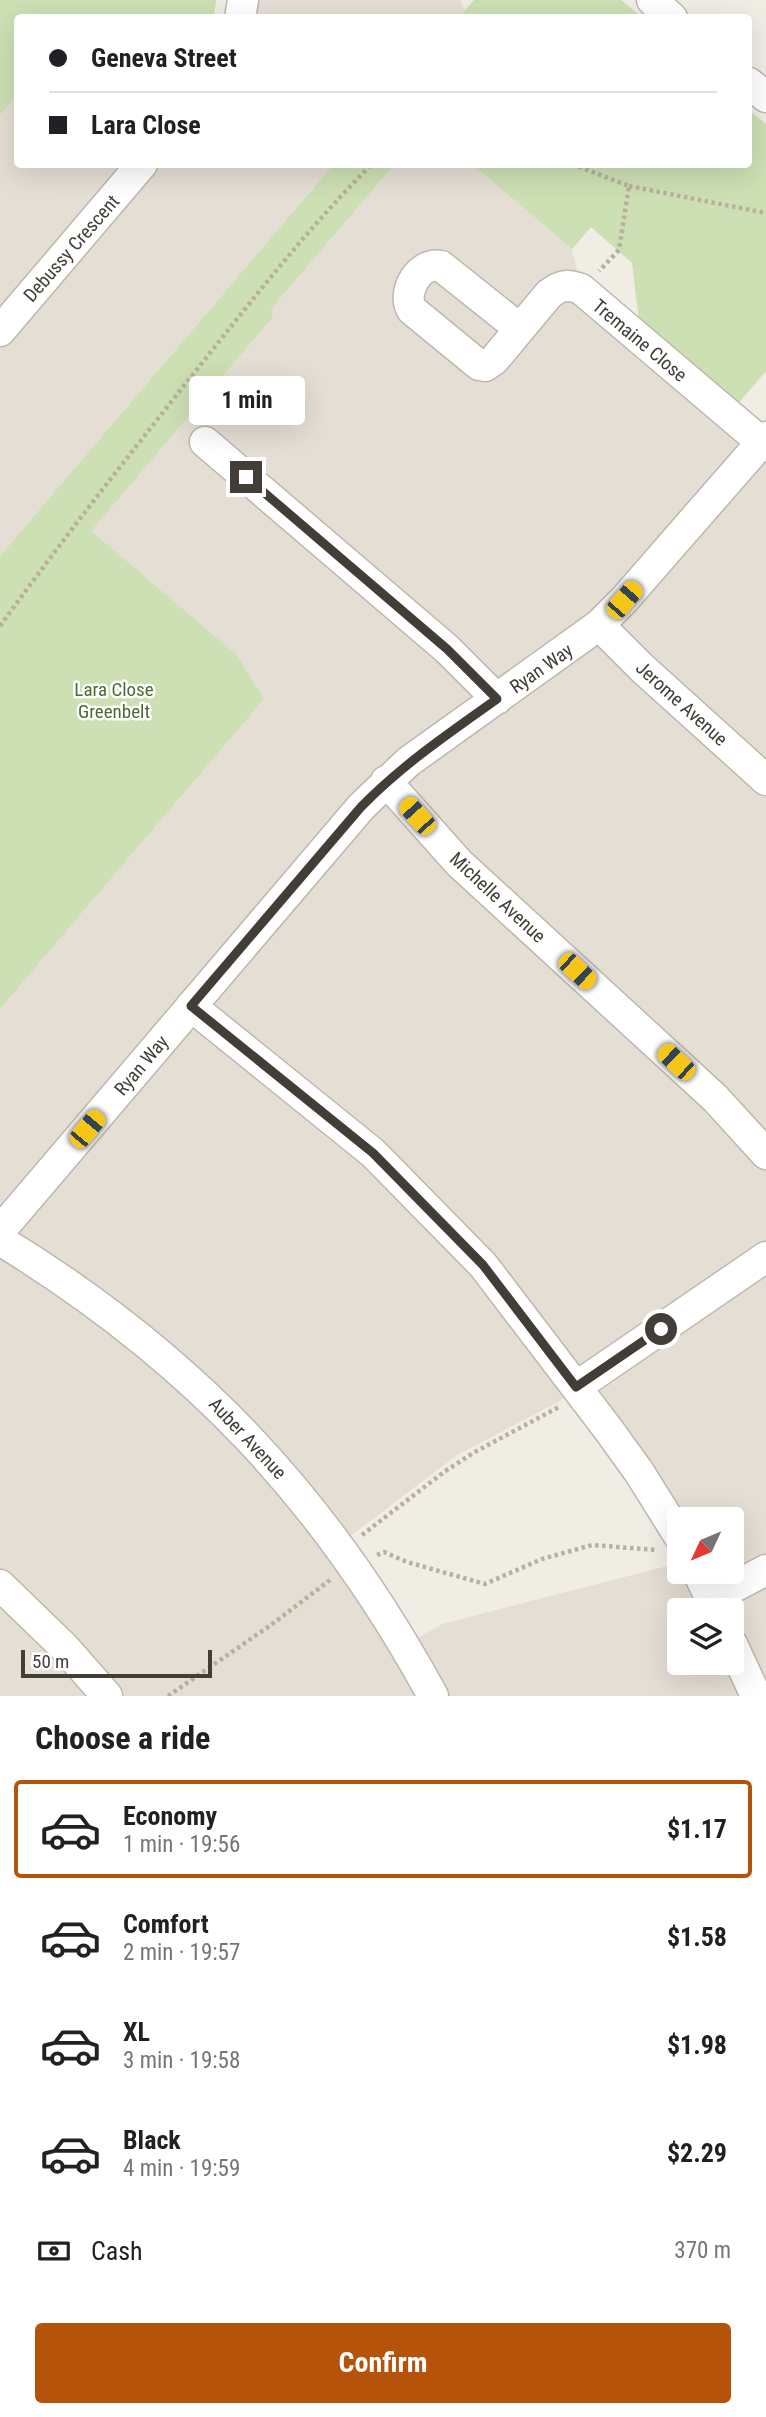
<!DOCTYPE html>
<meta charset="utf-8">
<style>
:root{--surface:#fff;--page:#f6f6f6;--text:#202124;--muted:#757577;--line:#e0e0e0;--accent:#b45309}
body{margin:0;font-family:"Roboto Condensed",sans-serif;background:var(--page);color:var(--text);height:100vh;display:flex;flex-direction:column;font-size:26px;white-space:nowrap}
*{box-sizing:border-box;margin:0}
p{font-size:23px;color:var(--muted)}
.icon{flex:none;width:38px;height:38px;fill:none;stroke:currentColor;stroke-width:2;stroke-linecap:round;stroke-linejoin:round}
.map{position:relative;height:1696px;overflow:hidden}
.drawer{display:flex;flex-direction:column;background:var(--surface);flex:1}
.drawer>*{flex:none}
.hud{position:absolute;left:14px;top:14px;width:738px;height:154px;border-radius:7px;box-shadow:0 7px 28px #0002;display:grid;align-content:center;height:154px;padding:0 35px;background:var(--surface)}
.needle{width:46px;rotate:226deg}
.buttons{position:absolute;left:667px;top:1507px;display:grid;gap:14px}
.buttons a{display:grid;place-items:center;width:77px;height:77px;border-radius:7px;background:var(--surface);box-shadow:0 7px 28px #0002;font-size:35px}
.scale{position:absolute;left:21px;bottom:18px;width:191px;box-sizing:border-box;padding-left:7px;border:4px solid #423d36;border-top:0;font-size:19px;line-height:24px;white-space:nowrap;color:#423d36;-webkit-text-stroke:5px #fff;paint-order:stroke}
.end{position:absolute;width:32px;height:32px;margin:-16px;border:9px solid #423d36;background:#fff;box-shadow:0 0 0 4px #fff}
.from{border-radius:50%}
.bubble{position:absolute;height:49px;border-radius:7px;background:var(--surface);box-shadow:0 7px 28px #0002;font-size:23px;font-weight:700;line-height:49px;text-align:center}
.car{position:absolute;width:21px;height:42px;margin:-21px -10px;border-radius:9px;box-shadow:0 0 5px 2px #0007;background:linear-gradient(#f5c518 24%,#345 0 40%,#f5c518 0 76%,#345 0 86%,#f5c518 0)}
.hud b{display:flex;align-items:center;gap:24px;height:66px;font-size:26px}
.hud b+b{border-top:2px solid var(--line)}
.hud i{width:18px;height:18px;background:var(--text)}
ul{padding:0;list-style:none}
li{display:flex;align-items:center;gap:21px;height:98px;margin:0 14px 10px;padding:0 21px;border:4px solid transparent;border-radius:7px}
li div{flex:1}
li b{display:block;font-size:26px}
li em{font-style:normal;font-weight:700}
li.on{border-color:var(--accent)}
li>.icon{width:63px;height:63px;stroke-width:1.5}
h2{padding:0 35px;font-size:32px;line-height:84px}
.pay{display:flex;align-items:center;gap:18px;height:77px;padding:0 35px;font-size:26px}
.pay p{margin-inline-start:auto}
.button{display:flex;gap:14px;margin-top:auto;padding:14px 35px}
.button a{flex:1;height:80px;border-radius:7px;background:var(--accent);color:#fff;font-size:28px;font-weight:700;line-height:80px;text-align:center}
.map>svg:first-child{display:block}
</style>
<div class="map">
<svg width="766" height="1696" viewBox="0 0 766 1696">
<rect width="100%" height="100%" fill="#f0ede5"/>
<path fill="#e4ded4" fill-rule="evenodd" d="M245,0H460L465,10L459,18H242Z
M17,95L18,164L115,165L132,178L144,165H333L0,556V115Z
M394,165H473L572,249L581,288L766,445V1696H0V1009L264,699L237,655L90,531L273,317L270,310ZM578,1388L679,1519H732V1572H679V1563L442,1624L405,1645L340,1544L457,1455L558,1402ZM679,1610H732V1662H679Z"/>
<path fill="#cce0b3" d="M0,0H216L214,17L18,18L17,95L0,115Z
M474,0H621L642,17H459Z
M749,110L766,124V371L736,406L639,321L632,263L591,227L572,249L473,165L749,164Z
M333,165H394L271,309L273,317L91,531L237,655L264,699L0,1009V556Z"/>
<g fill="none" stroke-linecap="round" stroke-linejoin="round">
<g stroke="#bdb7ac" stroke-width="33">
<path id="street" d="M652,0L672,18
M240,18L243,0
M749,83L766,97
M520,329L441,266C419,261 401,293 412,310L479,365L485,366L494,360L549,294C561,285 567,284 581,289L766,446
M0,331L142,164
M205,442L447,649L497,699
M599,625L642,668L766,780
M386,781L459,863L715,1098L766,1154
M191,1006L373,1153L483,1265L608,1429L639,1472L679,1536
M0,1231L361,807L408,762L599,625L624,600L766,437
M0,1240C193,1358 325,1498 433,1696
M576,1387L766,1257
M698,1572L716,1610
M0,1585L64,1647L107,1696
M711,1599L766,1570
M732,1644L756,1696"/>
</g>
<path stroke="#baaf9c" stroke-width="4.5" stroke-dasharray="3.5 3.5" stroke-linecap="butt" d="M572,164L629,186L619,250L599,271
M629,186L766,213
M0,626C65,536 133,450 202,363C256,295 310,226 372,164
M362,1535L444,1472L473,1453L559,1407
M377,1555L384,1552L407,1562L485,1584L542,1559L592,1545L656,1550
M168,1696L271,1625L330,1580"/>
<use href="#street" stroke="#fff" stroke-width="30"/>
</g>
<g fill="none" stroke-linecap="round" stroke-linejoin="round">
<path stroke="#423d36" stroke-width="9" d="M246,477L447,649L497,699C449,733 402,765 361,807L191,1006L373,1153L483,1265L576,1387L661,1329"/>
</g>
<g text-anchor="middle" stroke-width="5" stroke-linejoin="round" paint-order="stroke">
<g font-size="19" fill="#423d36" stroke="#fff">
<text transform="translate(71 248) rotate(-49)" y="7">Debussy Crescent</text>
<text transform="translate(640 340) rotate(40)" y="7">Tremaine Close</text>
<text transform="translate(541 668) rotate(-35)" y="7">Ryan Way</text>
<text transform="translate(682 703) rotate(42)" y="7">Jerome Avenue</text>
<text transform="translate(498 897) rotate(43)" y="7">Michelle Avenue</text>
<text transform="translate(141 1065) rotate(-50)" y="7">Ryan Way</text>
<text transform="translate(248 1438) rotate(47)" y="7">Auber Avenue</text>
</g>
<g font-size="19" fill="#486c31" stroke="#fff">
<text x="114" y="696">Lara Close<tspan x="114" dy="22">Greenbelt</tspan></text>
</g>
</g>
</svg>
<div class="buttons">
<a><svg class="needle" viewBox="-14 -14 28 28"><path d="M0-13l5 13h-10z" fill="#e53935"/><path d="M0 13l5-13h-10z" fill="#757577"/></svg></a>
<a><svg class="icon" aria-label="layers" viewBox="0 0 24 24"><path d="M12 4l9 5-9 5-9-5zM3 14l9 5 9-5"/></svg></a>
</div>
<div class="scale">50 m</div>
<i class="end from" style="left:661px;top:1329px"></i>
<i class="end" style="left:246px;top:477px"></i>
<div class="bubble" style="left:189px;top:376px;width:116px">1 min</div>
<i class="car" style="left:624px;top:600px;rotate:41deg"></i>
<i class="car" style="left:417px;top:816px;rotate:318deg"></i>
<i class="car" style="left:577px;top:971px;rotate:133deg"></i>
<i class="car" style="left:676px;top:1062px;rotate:313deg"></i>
<i class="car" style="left:87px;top:1129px;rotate:40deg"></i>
<div class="hud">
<b><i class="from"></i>Geneva Street</b>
<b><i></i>Lara Close</b>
</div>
</div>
<section class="drawer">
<h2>Choose a ride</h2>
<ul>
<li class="on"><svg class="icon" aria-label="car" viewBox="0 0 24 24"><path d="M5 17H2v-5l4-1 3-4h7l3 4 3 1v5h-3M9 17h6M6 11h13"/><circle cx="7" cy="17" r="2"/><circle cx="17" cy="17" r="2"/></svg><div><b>Economy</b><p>1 min · 19:56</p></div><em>$1.17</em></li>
<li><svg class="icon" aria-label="car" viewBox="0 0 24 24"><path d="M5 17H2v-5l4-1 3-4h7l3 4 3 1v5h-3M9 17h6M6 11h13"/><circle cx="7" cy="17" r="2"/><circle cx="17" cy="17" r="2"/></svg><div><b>Comfort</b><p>2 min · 19:57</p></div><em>$1.58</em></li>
<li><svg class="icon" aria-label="car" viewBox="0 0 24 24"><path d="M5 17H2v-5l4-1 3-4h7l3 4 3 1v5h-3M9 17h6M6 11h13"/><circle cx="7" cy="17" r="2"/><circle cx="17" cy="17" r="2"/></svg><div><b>XL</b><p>3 min · 19:58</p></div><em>$1.98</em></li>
<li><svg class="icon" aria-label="car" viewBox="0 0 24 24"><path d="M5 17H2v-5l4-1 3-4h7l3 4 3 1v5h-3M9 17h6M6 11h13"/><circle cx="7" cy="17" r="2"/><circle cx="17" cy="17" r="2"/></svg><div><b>Black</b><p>4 min · 19:59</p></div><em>$2.29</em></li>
</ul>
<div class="pay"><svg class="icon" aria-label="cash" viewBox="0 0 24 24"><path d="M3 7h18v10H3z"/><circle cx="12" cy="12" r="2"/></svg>Cash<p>370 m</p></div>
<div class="button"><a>Confirm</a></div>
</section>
